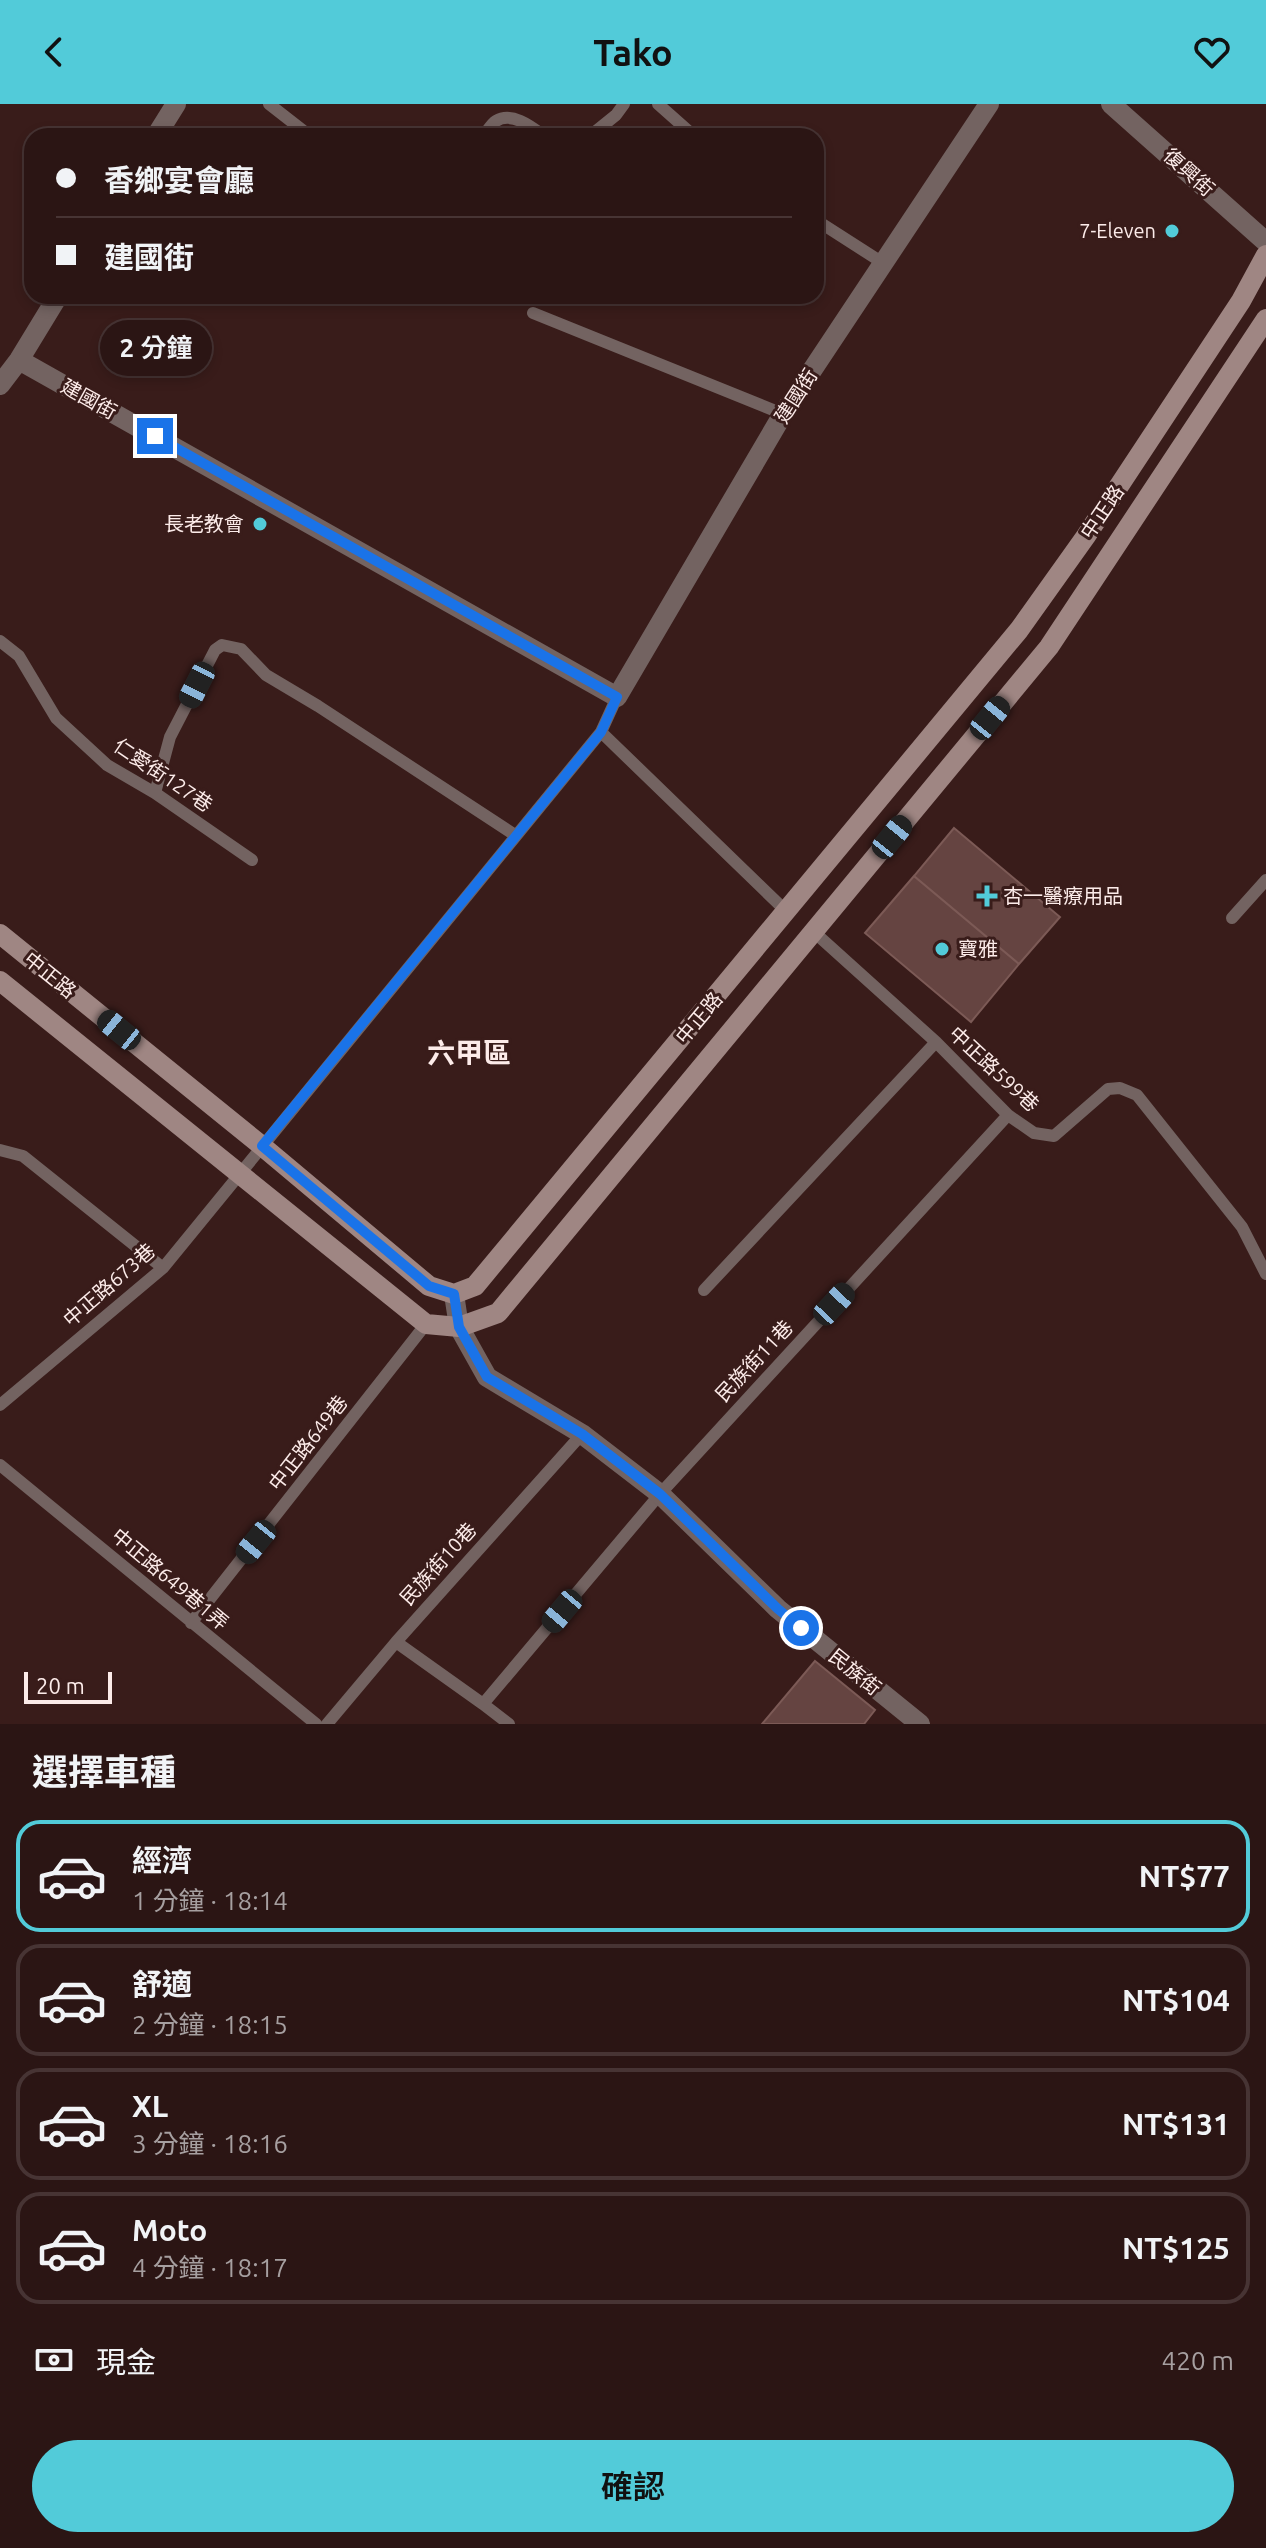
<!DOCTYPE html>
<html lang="zh-TW">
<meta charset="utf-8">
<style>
:root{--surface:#2b1514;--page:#331e1d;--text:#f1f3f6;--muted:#a69fa0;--line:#473434;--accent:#52cbd9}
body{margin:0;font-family:Ubuntu,"Noto Sans TC",sans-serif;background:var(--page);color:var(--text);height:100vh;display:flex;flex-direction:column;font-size:30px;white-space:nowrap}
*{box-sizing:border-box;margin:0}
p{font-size:26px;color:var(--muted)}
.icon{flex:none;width:44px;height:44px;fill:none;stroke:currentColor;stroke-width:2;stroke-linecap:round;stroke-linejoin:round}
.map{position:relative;height:1620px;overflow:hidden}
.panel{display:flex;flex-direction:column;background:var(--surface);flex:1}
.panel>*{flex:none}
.banner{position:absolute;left:24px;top:24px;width:800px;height:176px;border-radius:24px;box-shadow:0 4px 12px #0003,0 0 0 2px var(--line);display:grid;align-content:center;height:176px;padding:0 32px;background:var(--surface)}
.scale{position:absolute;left:24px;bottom:20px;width:88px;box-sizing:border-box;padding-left:8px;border:4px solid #fcebe9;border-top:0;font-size:22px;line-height:28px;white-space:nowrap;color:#fcebe9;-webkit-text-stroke:6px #391c1a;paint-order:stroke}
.end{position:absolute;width:36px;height:36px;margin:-18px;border:10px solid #1a73e8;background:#fff;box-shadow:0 0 0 4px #fff}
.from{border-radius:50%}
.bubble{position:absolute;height:56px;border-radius:28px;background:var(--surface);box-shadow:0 4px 12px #0003,0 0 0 2px var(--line);font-size:26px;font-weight:600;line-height:56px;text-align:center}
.car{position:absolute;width:24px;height:48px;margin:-24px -12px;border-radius:10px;box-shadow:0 0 6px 2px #0007;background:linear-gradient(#222 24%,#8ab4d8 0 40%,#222 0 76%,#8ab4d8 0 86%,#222 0)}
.banner b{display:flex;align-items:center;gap:28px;height:76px;font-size:30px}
.banner b+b{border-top:2px solid var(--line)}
.banner i{width:20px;height:20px;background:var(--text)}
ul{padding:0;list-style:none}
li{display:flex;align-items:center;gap:24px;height:112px;margin:0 16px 12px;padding:0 16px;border:4px solid var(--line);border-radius:24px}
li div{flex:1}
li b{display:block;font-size:30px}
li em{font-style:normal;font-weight:600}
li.selected{border-color:var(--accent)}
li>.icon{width:72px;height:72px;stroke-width:1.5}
h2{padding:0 32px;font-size:36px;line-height:96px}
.pay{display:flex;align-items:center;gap:20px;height:88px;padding:0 32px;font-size:30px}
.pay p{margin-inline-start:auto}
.button{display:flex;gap:16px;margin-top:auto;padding:16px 32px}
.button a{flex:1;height:92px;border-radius:48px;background:var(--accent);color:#111;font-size:32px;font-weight:600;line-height:92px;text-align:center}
header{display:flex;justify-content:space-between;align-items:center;height:104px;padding:0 32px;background:var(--accent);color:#111;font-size:36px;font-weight:600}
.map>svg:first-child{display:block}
</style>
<header><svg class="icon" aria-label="back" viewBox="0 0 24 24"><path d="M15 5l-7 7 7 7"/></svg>Tako<svg class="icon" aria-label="heart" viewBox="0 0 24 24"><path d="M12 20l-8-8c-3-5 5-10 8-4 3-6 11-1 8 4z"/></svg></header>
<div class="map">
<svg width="1266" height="1620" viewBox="0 0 1266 1620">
<rect width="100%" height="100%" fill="#391c1a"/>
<path fill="#654441" stroke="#7c5a56" stroke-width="2" d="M954,724L1060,813L1019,860L914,772Z
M914,772L1019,860L971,918L865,829Z
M815,1557L875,1606L864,1620H762Z"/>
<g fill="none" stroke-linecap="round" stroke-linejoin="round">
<path stroke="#736361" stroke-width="12" d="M269,0L310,32
M658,0L694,32
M483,32C487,28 491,20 496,17C512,7 532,23 544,32
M590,32L616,11L624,0
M816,116L883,159
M533,209L783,310
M0,537L19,552L56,614L107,661L155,689L252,756
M601,628L787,808
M155,689L170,633L215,546L222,541L241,545L266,571L318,602L515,731
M1232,814L1266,776
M814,828L936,938L1008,1011L1034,1029L1054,1032L1108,985L1120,984L1137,991L1242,1123L1266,1170
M0,1046L23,1052L163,1164
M704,1186L936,938
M0,1301L163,1164L601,628L617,593
M0,1361L316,1620
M191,1519L426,1220
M396,1538L483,1600
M327,1620L396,1538L582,1330
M509,1620L483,1600L660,1390L1008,1011"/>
<path stroke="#736361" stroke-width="20" d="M1111,0L1266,138
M156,32L176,0
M19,256L617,593L783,310L989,0
M0,281L19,256L58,192
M454,1190L459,1223L487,1273L582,1330L660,1390L778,1505L920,1620"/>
<path stroke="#9f8683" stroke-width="20" d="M0,830L262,1042L429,1182L454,1190L475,1182L1019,526L1086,432L1241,197L1266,151
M0,877L426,1220L459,1223L498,1209L1049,543L1266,215"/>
</g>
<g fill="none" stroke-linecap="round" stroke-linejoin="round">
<path stroke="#1a73e8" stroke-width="10" d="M155,332L617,593L601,628L262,1042L429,1182L454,1190L459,1223L487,1273L582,1330L660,1390L778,1505L801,1524"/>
</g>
<g fill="#52cbd9" stroke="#391c1a" stroke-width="3">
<circle cx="1172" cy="127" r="8"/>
<circle cx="260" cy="420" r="8"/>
<path d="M983 780h8v8h8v8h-8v8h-8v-8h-8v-8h8z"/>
<circle cx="942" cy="845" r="8"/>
</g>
<g text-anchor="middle" stroke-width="6" stroke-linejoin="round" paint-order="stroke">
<g font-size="20" fill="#fcebe9" stroke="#391c1a">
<text transform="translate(1189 68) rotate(42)" y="7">復興街</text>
<text transform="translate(796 292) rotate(-57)" y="7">建國街</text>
<text transform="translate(89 295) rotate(29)" y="7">建國街</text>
<text transform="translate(1102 408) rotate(-56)" y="7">中正路</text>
<text transform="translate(163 671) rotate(34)" y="7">仁愛街127巷</text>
<text transform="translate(50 871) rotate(39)" y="7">中正路</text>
<text transform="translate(699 914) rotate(-50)" y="7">中正路</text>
<text transform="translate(994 965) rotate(43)" y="7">中正路599巷</text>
<text transform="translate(109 1181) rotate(-41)" y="7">中正路673巷</text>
<text transform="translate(754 1257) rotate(-47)" y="7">民族街11巷</text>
<text transform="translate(308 1339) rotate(-52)" y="7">中正路649巷</text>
<text transform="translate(438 1460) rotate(-48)" y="7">民族街10巷</text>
<text transform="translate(170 1475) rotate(40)" y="7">中正路649巷1弄</text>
<text transform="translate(855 1568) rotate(39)" y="7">民族街</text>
</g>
<g font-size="20" fill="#fcebe9" stroke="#391c1a" text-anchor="end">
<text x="1156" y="134">7-Eleven</text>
<text x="244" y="427">長老教會</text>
<text x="1003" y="799" text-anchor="start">杏一醫療用品</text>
<text x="958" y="852" text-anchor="start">寶雅</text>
</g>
<g font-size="28" font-weight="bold" fill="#fcebe9" stroke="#391c1a">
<text x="469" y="959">六甲區</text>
</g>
</g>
</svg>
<div class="scale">20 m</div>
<i class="end from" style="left:801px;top:1524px"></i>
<i class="end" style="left:155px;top:332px"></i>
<div class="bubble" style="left:100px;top:216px;width:112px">2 分鐘</div>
<i class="car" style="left:197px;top:581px;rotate:207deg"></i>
<i class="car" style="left:990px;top:614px;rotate:39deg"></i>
<i class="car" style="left:892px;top:733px;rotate:39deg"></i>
<i class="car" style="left:119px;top:926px;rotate:309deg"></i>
<i class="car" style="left:834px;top:1200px;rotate:43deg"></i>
<i class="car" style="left:256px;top:1438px;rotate:219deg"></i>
<i class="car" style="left:562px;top:1507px;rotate:220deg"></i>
<div class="banner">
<b><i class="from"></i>香鄉宴會廳</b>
<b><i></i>建國街</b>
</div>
</div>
<section class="panel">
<h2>選擇車種</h2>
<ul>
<li class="selected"><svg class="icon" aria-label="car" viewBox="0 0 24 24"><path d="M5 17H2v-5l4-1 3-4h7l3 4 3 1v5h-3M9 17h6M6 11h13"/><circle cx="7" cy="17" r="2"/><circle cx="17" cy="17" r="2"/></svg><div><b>經濟</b><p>1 分鐘 · 18:14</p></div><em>NT$77</em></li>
<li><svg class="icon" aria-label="car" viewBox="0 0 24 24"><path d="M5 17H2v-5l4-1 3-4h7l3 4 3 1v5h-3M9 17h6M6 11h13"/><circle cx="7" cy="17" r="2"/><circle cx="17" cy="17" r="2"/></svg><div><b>舒適</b><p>2 分鐘 · 18:15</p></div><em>NT$104</em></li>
<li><svg class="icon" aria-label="car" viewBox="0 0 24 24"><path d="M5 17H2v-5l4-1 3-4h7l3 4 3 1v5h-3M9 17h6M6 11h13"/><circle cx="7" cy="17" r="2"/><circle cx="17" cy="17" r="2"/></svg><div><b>XL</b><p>3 分鐘 · 18:16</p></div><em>NT$131</em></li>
<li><svg class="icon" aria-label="car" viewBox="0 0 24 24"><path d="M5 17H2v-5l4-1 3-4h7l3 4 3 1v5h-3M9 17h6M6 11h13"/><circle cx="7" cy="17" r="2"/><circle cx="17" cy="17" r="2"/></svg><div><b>Moto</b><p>4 分鐘 · 18:17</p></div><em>NT$125</em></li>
</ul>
<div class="pay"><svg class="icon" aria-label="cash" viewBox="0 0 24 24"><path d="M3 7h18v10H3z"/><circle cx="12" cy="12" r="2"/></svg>現金<p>420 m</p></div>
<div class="button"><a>確認</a></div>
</section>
